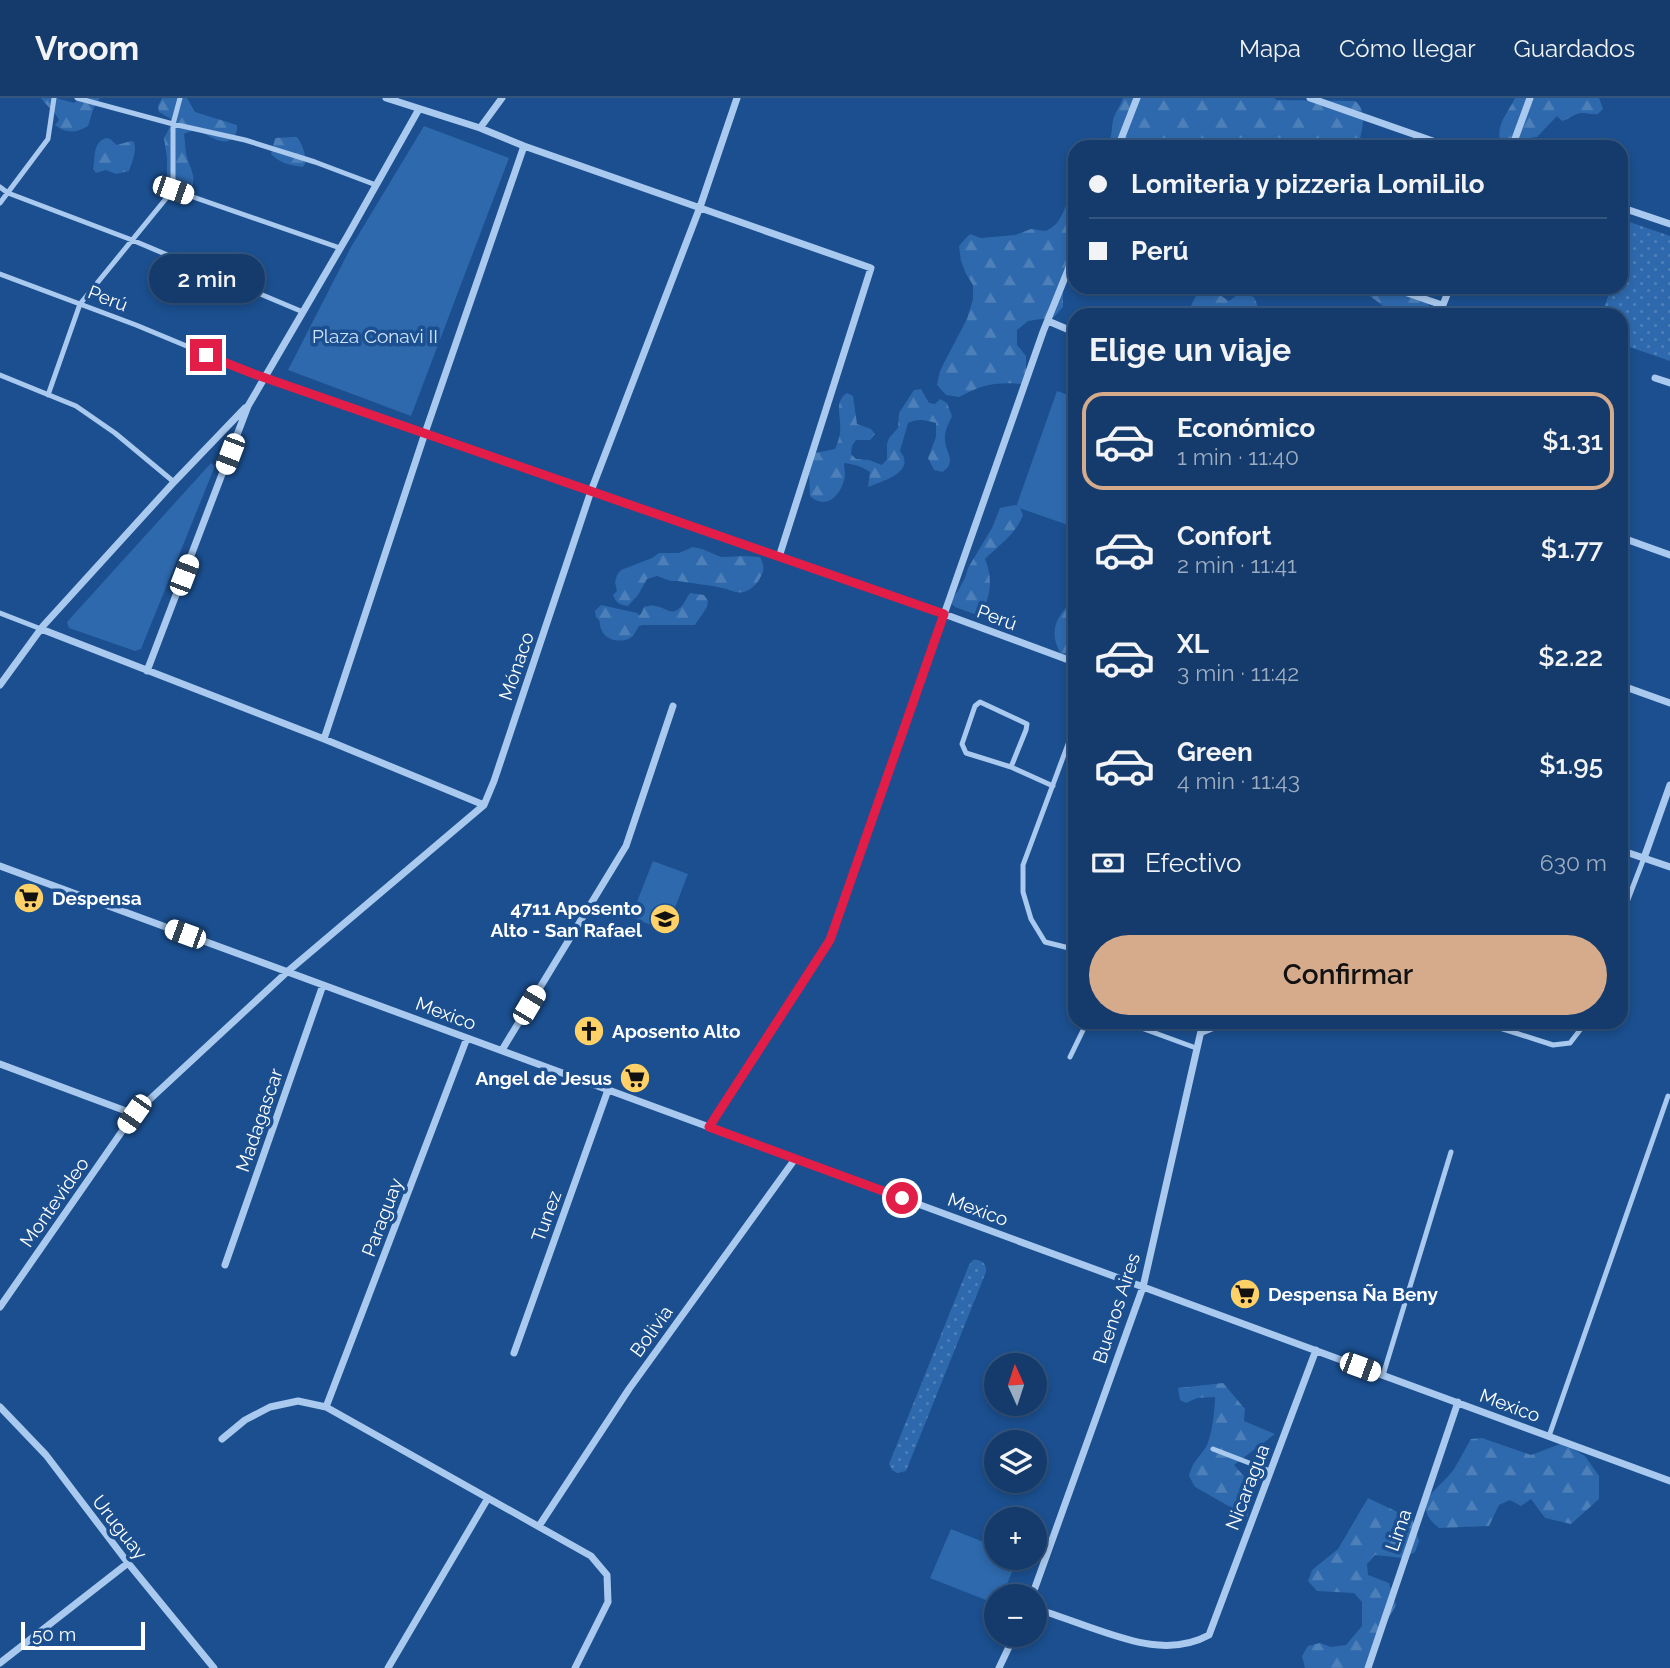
<!DOCTYPE html>
<html lang="es">
<meta charset="utf-8">
<style>
:root{--surface:#143b6b;--page:#214673;--text:#f1f3f6;--muted:#9dadc1;--line:#33557e;--accent:#d6ab8b}
body{margin:0;font-family:Raleway,sans-serif;background:var(--page);color:var(--text);height:100vh;display:flex;flex-direction:column;font-size:26px;white-space:nowrap}
*{box-sizing:border-box;margin:0}
p{font-size:23px;color:var(--muted)}
.icon{flex:none;width:38px;height:38px;fill:none;stroke:currentColor;stroke-width:2;stroke-linecap:round;stroke-linejoin:round}
.map{position:relative;flex:1;overflow:hidden}
.details{position:absolute;left:1068px;top:210px;width:560px;height:721px;display:flex;flex-direction:column;background:var(--surface);border-radius:21px;box-shadow:0 4px 10px #0003,0 0 0 2px var(--line)}
.details>*{flex:none}
.hud{position:absolute;left:1068px;top:42px;width:560px;height:154px;border-radius:21px;box-shadow:0 4px 10px #0003,0 0 0 2px var(--line);display:grid;align-content:center;height:154px;padding:0 21px;background:var(--surface)}
.needle{width:46px;rotate:357deg}
.fabs{position:absolute;left:984px;top:1255px;display:grid;gap:14px}
.fabs a{display:grid;place-items:center;width:63px;height:63px;border-radius:50%;background:var(--surface);box-shadow:0 4px 10px #0003,0 0 0 2px var(--line);font-size:35px}
.scale{position:absolute;left:21px;bottom:18px;width:124px;box-sizing:border-box;padding-left:7px;border:4px solid #fff;border-top:0;font-size:19px;line-height:24px;white-space:nowrap;color:#fff;-webkit-text-stroke:5px #1b4f8f;paint-order:stroke}
.end{position:absolute;width:32px;height:32px;margin:-16px;border:9px solid #e11d48;background:#fff;box-shadow:0 0 0 4px #fff}
.from{border-radius:50%}
.bubble{position:absolute;height:49px;border-radius:24px;background:var(--surface);box-shadow:0 4px 10px #0003,0 0 0 2px var(--line);font-size:23px;font-weight:600;line-height:49px;text-align:center}
.car{position:absolute;width:21px;height:42px;margin:-21px -10px;border-radius:9px;box-shadow:0 0 5px 2px #0007;background:linear-gradient(#fff 24%,#345 0 40%,#fff 0 76%,#345 0 86%,#fff 0)}
.hud b{display:flex;align-items:center;gap:24px;height:66px;font-size:26px}
.hud b+b{border-top:2px solid var(--line)}
.hud i{width:18px;height:18px;background:var(--text)}
ul{padding:0;list-style:none}
li{display:flex;align-items:center;gap:21px;height:98px;margin:0 14px 10px;padding:0 7px;border:4px solid transparent;border-radius:21px}
li div{flex:1}
li b{display:block;font-size:26px}
li em{font-style:normal;font-weight:600}
li.current{border-color:var(--accent)}
li>.icon{width:63px;height:63px;stroke-width:1.5}
h2{padding:0 21px;font-size:32px;line-height:84px}
.pay{display:flex;align-items:center;gap:18px;height:77px;padding:0 21px;font-size:26px}
.pay p{margin-inline-start:auto}
.cta{display:flex;gap:14px;margin-top:auto;padding:14px 21px}
.cta a{flex:1;height:80px;border-radius:42px;background:var(--accent);color:#111;font-size:28px;font-weight:600;line-height:80px;text-align:center}
header{display:flex;align-items:center;gap:42px;box-sizing:border-box;height:98px;padding:0 35px;background:var(--surface);border-bottom:2px solid var(--line)}
header strong{font-size:33px}
nav{display:flex;gap:38px;margin-inline-start:auto;font-size:24px}
.map>svg:first-child{display:block}
</style>
<header>
<strong>Vroom</strong>
<nav><a>Mapa</a><a>Cómo llegar</a><a>Guardados</a></nav>
</header>
<div class="map">
<svg width="1670" height="1570" viewBox="0 0 1670 1570">
<defs>
<pattern id="grass-dots" width="8" height="8" patternUnits="userSpaceOnUse" patternTransform="scale(1.75)"><rect width="8" height="8" fill="#2e69ad"/><path d="M2 2h.1M6 6h.1" fill="none" stroke="#4d80b9" stroke-width="1.8" stroke-linecap="round"/></pattern>
<pattern id="forest-firs" width="22" height="20" patternUnits="userSpaceOnUse" patternTransform="scale(1.75)"><rect width="22" height="20" fill="#2e69ad"/><path d="M5 1l3.5 6h-7zM16 11l3.5 6h-7z" fill="#4d80b9"/></pattern>
</defs>
<rect width="100%" height="100%" fill="#1b4f8f"/>
<path fill="url(#grass-dots)" d="M1621,121L1670,138V263L1621,246L1620,217H1602L1611,189H1620Z
M973,1162C981,1161 987,1166 986,1174L906,1373L897,1375L892,1372L889,1366L969,1167Z"/>
<path fill="url(#forest-firs)" d="M41,0H56L74,5L80,0H100L94,9L88,28C77,35 66,36 55,27L59,22C55,13 46,8 41,0Z
M162,0H187L195,14L237,27C238,36 232,46 221,43C207,40 199,27 184,36C185,42 185,49 186,55C188,68 198,78 191,91C179,94 175,89 167,82V60L164,40L171,27V21L159,14L158,8Z
M1123,0H1274L1277,2L1355,3C1369,14 1361,34 1358,49H1105C1113,41 1111,32 1113,22C1115,14 1121,7 1123,0Z
M1515,0H1599L1603,11L1598,16C1592,17 1588,15 1582,15C1575,15 1570,21 1562,23L1557,18L1537,39L1506,44L1500,43C1496,25 1509,14 1515,0Z
M293,39H297C303,47 305,55 306,64L303,69C290,67 279,65 271,56L275,40Z
M106,40L110,41L117,47L131,43L134,44C137,54 132,64 129,73L116,76L106,72L96,75L93,71C96,59 92,45 106,40Z
M1074,94V152L1063,182V209L1054,219L1028,223L1017,232V247L1026,258V273L1023,286C995,284 984,286 959,299L946,297L937,287L940,273L946,261L967,221L973,201V187L966,176L961,163L959,148L965,141L970,136L981,140L1015,137L1031,131L1046,133C1049,131 1053,129 1056,126C1064,117 1066,103 1074,94Z
M1198,189H1214L1217,195L1229,203L1241,194L1254,199L1260,214L1258,217H1190C1190,203 1197,202 1198,189Z
M1324,189H1420L1434,217H1392C1387,211 1372,198 1365,196C1356,193 1337,193 1325,191Z
M921,291L929,305L935,306L940,301L947,305L952,318C949,325 944,334 945,341C945,355 958,364 942,374L934,372L928,360L936,339V325C925,322 918,320 908,325L900,353C917,374 882,383 868,389L870,374C863,369 854,366 844,365C844,371 846,377 844,382C840,399 825,412 810,398L809,376L815,355L835,351C837,346 840,339 840,334C842,319 833,304 847,295L853,298L857,326L871,331L875,336L870,342H856L852,348L851,356L856,361L869,362L882,367L887,361V346L889,340L898,330L899,315L914,292Z
M1015,407L1020,410L1023,417C1017,435 998,448 985,461C993,479 992,504 977,517L955,509L951,505L953,499L958,493L965,480L968,470L992,430L1000,410Z
M693,449L702,451L721,459L745,458L760,459C764,467 765,472 760,480C757,486 751,492 744,494C736,496 729,491 722,490C710,487 697,486 684,484C679,482 673,484 668,482C664,481 661,479 657,478L647,481L638,497L628,508C620,507 616,505 613,497L617,493L615,484L617,477L621,472L652,460L659,455H679Z
M690,495L704,497L708,503L707,509L695,527H643L639,528C637,531 635,535 633,538C625,546 606,543 602,533C600,530 600,525 599,522L596,519L595,513L601,507L637,515L639,517L641,516L644,509C647,508 652,507 655,508C666,509 671,519 681,509C685,505 686,500 690,495Z
M1074,501V558L1061,556C1048,533 1056,519 1074,501Z
M1223,1285L1245,1311L1244,1323L1275,1336L1234,1367L1250,1385L1248,1419L1195,1389L1189,1378C1193,1363 1198,1361 1206,1349C1212,1338 1215,1312 1215,1299L1197,1300L1186,1305L1180,1302L1178,1290Z
M1482,1340L1531,1357L1563,1345L1585,1358L1599,1378V1401L1571,1426L1545,1420L1531,1401L1521,1408L1510,1402L1499,1407L1489,1428L1439,1430C1408,1405 1439,1392 1454,1371C1460,1361 1465,1351 1471,1341Z
M1368,1400L1412,1421L1419,1443L1415,1454L1403,1460L1375,1457L1367,1466L1368,1477L1389,1485L1396,1507L1379,1537L1366,1570H1305L1302,1558L1308,1548L1320,1545L1331,1549L1346,1547L1362,1528V1504L1354,1495L1317,1493L1308,1483L1312,1472L1338,1451Z"/>
<path fill="#2e69ad" d="M424,28L509,60L411,318L288,272L351,149Z
M1057,293L1074,299V429L1016,409Z
M211,365L215,368L141,551L135,553L69,530L67,524Z
M653,763L688,776L666,833L631,819Z
M951,1431L996,1449V1460H1018L1002,1498H996V1506L930,1480Z"/>
<g fill="none" stroke-linecap="round" stroke-linejoin="round">
<path stroke="#a9c9ee" stroke-width="5" d="M77,0L173,26L245,42L315,64L376,87
M0,89L8,95L132,142L303,214
M173,92L340,150
M0,105L48,41L54,0
M0,176L136,227L254,276
M0,277L76,308L115,335L174,384
M48,297L80,206L173,92V26L180,0
M0,515L41,531
M1074,630L1023,767V794L1031,821L1045,844L1069,850L1074,849
M1011,669L1026,632L1027,626L980,604L975,608L962,646L966,655L1011,669L1053,688
M1620,822L1644,760
M1125,924L1196,950
M1481,924L1553,947L1570,945L1580,932L1583,924
M1200,936L1229,924
M1070,959L1087,924
M1383,1277L1451,1054
M1549,1338L1668,998
M1213,1351L1270,1373"/>
<path stroke="#a9c9ee" stroke-width="7" d="M386,0L480,30L524,48L871,170L779,459
M1310,0L1450,49
M480,30L502,0
M1118,49L1137,0
M1512,49L1530,0
M1620,109L1670,126
M1390,189L1442,207
M1439,217L1450,189
M1048,223L1074,234
M254,276L944,516L1074,564
M1655,280L1670,285
M1620,439L1670,457
M41,531L324,641L484,707
M147,573L248,308L348,137L419,11
M0,587L43,528L174,384L245,310
M1620,587L1670,605
M324,641L425,335L524,48
M1620,752L1670,769
M1644,760L1670,687
M0,768L1670,1383
M502,952L626,748L673,608
M0,966L134,1016
M709,1029L830,842L1043,234L1074,157
M225,1167L323,887
M0,1209L134,1016L287,874L484,707L494,683L591,393L700,109L737,0
M514,1255L608,992
M0,1309L46,1357L128,1465L214,1570
M326,1309L467,940
M222,1341L245,1322L270,1309L298,1303L326,1309L591,1458L607,1477L608,1504L575,1570
M539,1428L629,1291L795,1061
M1032,1498L1143,1189L1203,924
M1034,1510C1053,1516 1072,1523 1092,1530C1129,1543 1171,1558 1209,1537L1316,1252
M0,1565L128,1465
M388,1570L488,1400
M999,1570L1015,1536
M1368,1570L1458,1304"/>
</g>
<g fill="none" stroke-linecap="round" stroke-linejoin="round">
<path stroke="#e11d48" stroke-width="9" d="M206,257L254,276L944,516L830,842L709,1029L902,1100"/>
</g>
<defs>
<g id="supermarket-disc" transform="scale(1.575)"><circle r="9.5" fill="#ffd166" stroke="#1b4f8f"/><path d="M-6-5.5h2.5l.6 2H6L4.5 2H-2.5L-4.4-4H-6ZM-1.5 3.2a1.3 1.3 0 1 0 .1 0ZM3 3.2a1.3 1.3 0 1 0 .1 0Z" fill="#111"/></g>
<g id="school-disc" transform="scale(1.575)"><circle r="9.5" fill="#ffd166" stroke="#1b4f8f"/><path d="M0-5L7-2L0 1L-7-2ZM-4 1L0 2.5L4 1V4Q0 6-4 4Z" fill="#111"/></g>
<g id="church-disc" transform="scale(1.575)"><circle r="9.5" fill="#ffd166" stroke="#1b4f8f"/><path d="M-1.2-6h2.4v3.5h3.3v2.4h-3.3V6h-2.4V-.1h-3.3v-2.4h3.3Z" fill="#111"/></g>
</defs>
<g fill-rule="evenodd">
<use href="#supermarket-disc" x="29" y="800"/>
<use href="#school-disc" x="665" y="821"/>
<use href="#church-disc" x="589" y="933"/>
<use href="#supermarket-disc" x="635" y="980"/>
<use href="#supermarket-disc" x="1245" y="1196"/>
</g>
<g text-anchor="middle" stroke-width="7" stroke-linejoin="round" paint-order="stroke">
<g font-size="19" fill="#fff" stroke="#1b4f8f">
<text transform="translate(108 200) rotate(21)" y="7">Perú</text>
<text transform="translate(997 519) rotate(20)" y="7">Perú</text>
<text transform="translate(516 568) rotate(-71)" y="7">Mónaco</text>
<text transform="translate(446 915) rotate(20)" y="7">Mexico</text>
<text transform="translate(259 1022) rotate(-71)" y="7">Madagascar</text>
<text transform="translate(54 1104) rotate(-55)" y="7">Montevideo</text>
<text transform="translate(978 1111) rotate(20)" y="7">Mexico</text>
<text transform="translate(546 1118) rotate(-70)" y="7">Tunez</text>
<text transform="translate(382 1119) rotate(-69)" y="7">Paraguay</text>
<text transform="translate(1116 1210) rotate(-72)" y="7">Buenos Aires</text>
<text transform="translate(651 1233) rotate(-54)" y="7">Bolivia</text>
<text transform="translate(1510 1307) rotate(20)" y="7">Mexico</text>
<text transform="translate(1247 1389) rotate(-69)" y="7">Nicaragua</text>
<text transform="translate(120 1429) rotate(52)" y="7">Uruguay</text>
<text transform="translate(1398 1432) rotate(-71)" y="7">Lima</text>
</g>
<g font-size="19" fill="#cfe3fa" stroke="#1b4f8f">
<text x="375" y="245">Plaza Conavi II</text>
</g>
<g font-size="19" font-weight="bold" fill="#fff" stroke="#1b4f8f" text-anchor="start">
<text x="52" y="807">Despensa</text>
<text x="642" y="817" text-anchor="end">4711 Aposento<tspan x="642" dy="22">Alto - San Rafael</tspan></text>
<text x="612" y="940">Aposento Alto</text>
<text x="612" y="987" text-anchor="end">Angel de Jesus</text>
<text x="1268" y="1203">Despensa Ña Beny</text>
</g>
</g>
</svg>
<div class="fabs">
<a><svg class="needle" viewBox="-14 -14 28 28"><path d="M0-13l5 13h-10z" fill="#e53935"/><path d="M0 13l5-13h-10z" fill="#9dadc1"/></svg></a>
<a><svg class="icon" aria-label="layers" viewBox="0 0 24 24"><path d="M12 4l9 5-9 5-9-5zM3 14l9 5 9-5"/></svg></a>
<a>+</a>
<a>−</a>
</div>
<div class="scale">50 m</div>
<i class="end from" style="left:902px;top:1100px"></i>
<i class="end" style="left:206px;top:257px"></i>
<div class="bubble" style="left:149px;top:156px;width:116px">2 min</div>
<i class="car" style="left:173px;top:92px;rotate:109deg"></i>
<i class="car" style="left:230px;top:356px;rotate:201deg"></i>
<i class="car" style="left:184px;top:477px;rotate:21deg"></i>
<i class="car" style="left:185px;top:836px;rotate:290deg"></i>
<i class="car" style="left:529px;top:907px;rotate:31deg"></i>
<i class="car" style="left:134px;top:1016px;rotate:215deg"></i>
<i class="car" style="left:1360px;top:1269px;rotate:110deg"></i>
<div class="hud">
<b><i class="from"></i>Lomiteria y pizzeria LomiLilo</b>
<b><i></i>Perú</b>
</div>
<section class="details">
<h2>Elige un viaje</h2>
<ul>
<li class="current"><svg class="icon" aria-label="car" viewBox="0 0 24 24"><path d="M5 17H2v-5l4-1 3-4h7l3 4 3 1v5h-3M9 17h6M6 11h13"/><circle cx="7" cy="17" r="2"/><circle cx="17" cy="17" r="2"/></svg><div><b>Económico</b><p>1 min · 11:40</p></div><em>$1.31</em></li>
<li><svg class="icon" aria-label="car" viewBox="0 0 24 24"><path d="M5 17H2v-5l4-1 3-4h7l3 4 3 1v5h-3M9 17h6M6 11h13"/><circle cx="7" cy="17" r="2"/><circle cx="17" cy="17" r="2"/></svg><div><b>Confort</b><p>2 min · 11:41</p></div><em>$1.77</em></li>
<li><svg class="icon" aria-label="car" viewBox="0 0 24 24"><path d="M5 17H2v-5l4-1 3-4h7l3 4 3 1v5h-3M9 17h6M6 11h13"/><circle cx="7" cy="17" r="2"/><circle cx="17" cy="17" r="2"/></svg><div><b>XL</b><p>3 min · 11:42</p></div><em>$2.22</em></li>
<li><svg class="icon" aria-label="car" viewBox="0 0 24 24"><path d="M5 17H2v-5l4-1 3-4h7l3 4 3 1v5h-3M9 17h6M6 11h13"/><circle cx="7" cy="17" r="2"/><circle cx="17" cy="17" r="2"/></svg><div><b>Green</b><p>4 min · 11:43</p></div><em>$1.95</em></li>
</ul>
<div class="pay"><svg class="icon" aria-label="cash" viewBox="0 0 24 24"><path d="M3 7h18v10H3z"/><circle cx="12" cy="12" r="2"/></svg>Efectivo<p>630 m</p></div>
<div class="cta"><a>Confirmar</a></div>
</section>
</div>
